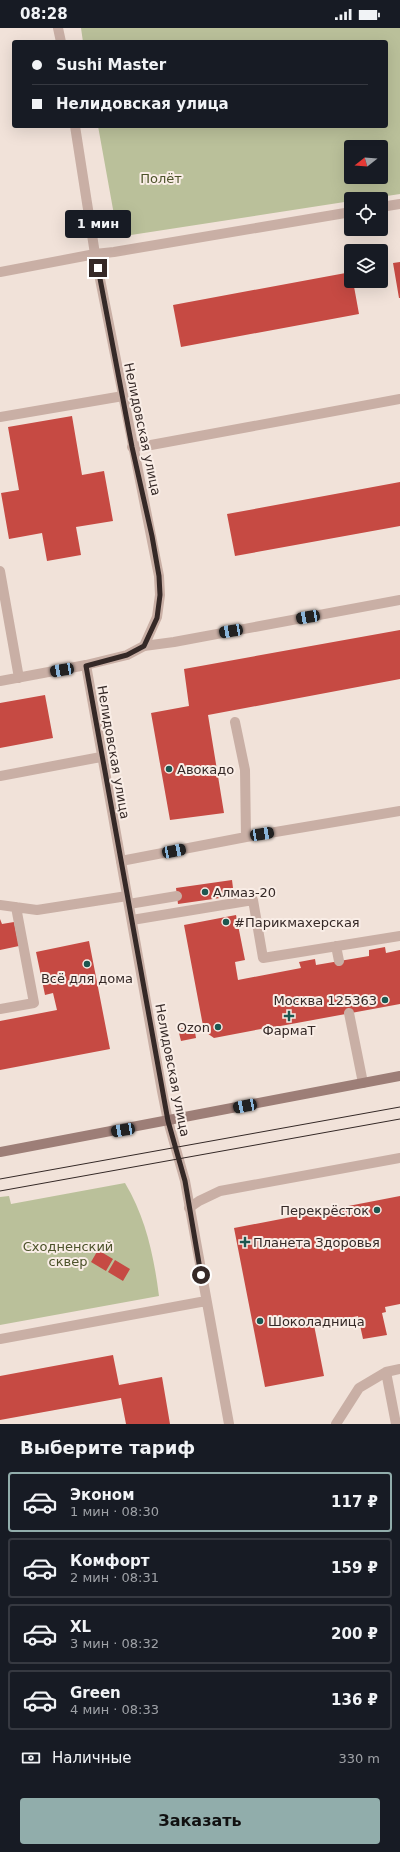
<!DOCTYPE html>
<html lang="ru">
<meta charset="utf-8">
<style>
:root{--surface:#171b24;--page:#242831;--text:#f1f3f6;--muted:#9ea1a6;--line:#363941;--accent:#91adab}
body{margin:0;font-family:"DejaVu Sans",sans-serif;background:var(--page);color:var(--text);height:100vh;display:flex;flex-direction:column;font-size:15px;white-space:nowrap}
*{box-sizing:border-box;margin:0}
p{font-size:13px;color:var(--muted)}
.icon{flex:none;width:22px;height:22px;fill:none;stroke:currentColor;stroke-width:2;stroke-linecap:round;stroke-linejoin:round}
.map{position:relative;height:1396px;overflow:hidden}
.drawer{display:flex;flex-direction:column;background:var(--surface);flex:1}
.drawer>*{flex:none}
.top-card{position:absolute;left:12px;top:12px;width:376px;height:88px;border-radius:4px;box-shadow:0 4px 16px #0002;display:grid;align-content:center;height:88px;padding:0 20px;background:var(--surface)}
.needle{width:26px;rotate:253deg}
.fabs{position:absolute;left:344px;top:112px;display:grid;gap:8px}
.fabs a{display:grid;place-items:center;width:44px;height:44px;border-radius:4px;background:var(--surface);box-shadow:0 4px 16px #0002;font-size:20px}
.end{position:absolute;width:18px;height:18px;margin:-9px;border:5px solid #352927;background:#fff;box-shadow:0 0 0 2px #fff}
.from{border-radius:50%}
.bubble{position:absolute;height:28px;border-radius:4px;background:var(--surface);box-shadow:0 4px 16px #0002;font-size:13px;font-weight:700;line-height:28px;text-align:center}
.car{position:absolute;width:12px;height:24px;margin:-12px -6px;border-radius:5px;box-shadow:0 0 3px 1px #0007;background:linear-gradient(#222 24%,#8ab4d8 0 40%,#222 0 76%,#8ab4d8 0 86%,#222 0)}
.top-card b{display:flex;align-items:center;gap:14px;height:38px;font-size:15px}
.top-card b+b{border-top:1px solid var(--line)}
.top-card i{width:10px;height:10px;background:var(--text)}
ul{padding:0;list-style:none}
li{display:flex;align-items:center;gap:12px;height:60px;margin:0 8px 6px;padding:0 12px;border:2px solid var(--line);border-radius:4px}
li div{flex:1}
li b{display:block;font-size:15px}
li em{font-style:normal;font-weight:700}
li.current{border-color:var(--accent)}
li>.icon{width:36px;height:36px;stroke-width:1.5}
h2{padding:0 20px;font-size:18px;line-height:48px}
.pay{display:flex;align-items:center;gap:10px;height:44px;padding:0 20px;font-size:15px}
.pay p{margin-inline-start:auto}
.cta{display:flex;gap:8px;margin-top:auto;padding:8px 20px}
.cta a{flex:1;height:46px;border-radius:4px;background:var(--accent);color:#111;font-size:16px;font-weight:700;line-height:46px;text-align:center}
.status{display:flex;justify-content:space-between;align-items:center;height:28px;padding:0 20px;background:var(--surface);direction:ltr}
.status svg{height:11px;fill:currentColor}
.map>svg:first-child{display:block}
</style>
<div class="status"><b>08:28</b><svg viewBox="0 0 49 12"><path d="M0 12V9h3v3zM5 12V6h3v6zM10 12V3h3v9zM15 12V0h3v12zM26 1h20v11H26zM47 4h2v5h-2z"/></svg></div>
<div class="map">
<svg width="400" height="1396" viewBox="0 0 400 1396">
<rect width="100%" height="100%" fill="#f1e2d9"/>
<path fill="#bac09a" fill-rule="evenodd" d="M81,0H400V166L367,171H351V173L118,209L98,98H386V14H83ZM351,119H381V149H351Z
M125,1155C146,1190 154,1229 159,1268L0,1297V1169L9,1168L11,1176Z"/>
<path fill="#c64a43" d="M400,234V270H399L393,235Z
M351,244V253H353L359,286L181,319L173,277Z
M72,388L82,447L104,443L113,493L76,499L81,527L47,533L42,505L9,511L1,465L19,462L8,399Z
M400,454V498L235,528L227,486Z
M400,602V651L208,687L224,785L170,792L151,685L189,678L184,641Z
M45,667L53,710L0,720V675Z
M232,852L234,868L178,876L176,860Z
M236,887L245,932L235,934L238,952L301,940L299,934L315,931L316,937L369,928V922L385,919L386,925L400,922V976L275,999L272,1003L265,1004L261,1001L214,1010L204,1003L184,897Z
M0,891L2,896L14,894L19,918L0,922Z
M89,913L110,1021L0,1042V993L57,982L53,965L45,967L36,924Z
M194,998L196,1010L181,1013L178,1001Z
M400,1168V1276L385,1279L386,1284L382,1285L387,1307L363,1311L358,1288L314,1297L324,1348L265,1359L234,1200Z
M98,1222L113,1231L106,1243L91,1234Z
M115,1232L130,1241L123,1253L108,1244Z
M113,1327L119,1357L162,1349L170,1396H126L121,1370L0,1392V1348Z"/>
<g fill="none" stroke-linecap="round" stroke-linejoin="round">
<path stroke="#c9afa5" stroke-width="10" d="M381,179L400,176
M0,244L95,226L114,224L351,184
M0,389L123,368
M132,419L151,417L400,371
M0,543L19,650
M144,618L174,614L400,572
M0,653L86,637
M235,694L245,742L246,809
M0,748L101,729
M121,833L246,809L400,783
M129,876L177,868
M0,877L37,882L127,868
M132,892L253,872L263,930L400,908
M336,918L339,933
M0,981L34,975L16,879
M349,985L363,1055
M189,1180L199,1173L220,1163L400,1130
M336,1396L359,1360L386,1344
M396,1396L386,1344L400,1341"/>
<path stroke="#c9afa5" stroke-width="10" d="M58,0L61,14
M75,98L95,226L159,548L160,567L157,589L144,618L127,627L86,637L162,1063L168,1093L185,1153L229,1396
M0,1311L206,1273"/>
<path stroke="#9d7e77" stroke-width="10" d="M0,1124L400,1048"/>
<path stroke="#352927" stroke-width="1" d="M0,1151L400,1079
M0,1163L400,1091"/>
</g>
<g fill="none" stroke-linecap="round" stroke-linejoin="round">
<path stroke="#352927" stroke-width="5" d="M98,240L132,419L152,508L159,548L160,567L157,590L144,618L127,627L86,638L168,1093L185,1153L201,1247"/>
</g>
<g fill="#1c5750" stroke="#f9ede6" stroke-width="1.5">
<circle cx="169" cy="741" r="4"/>
<circle cx="205" cy="864" r="4"/>
<circle cx="226" cy="894" r="4"/>
<circle cx="87" cy="936" r="4"/>
<circle cx="385" cy="972" r="4"/>
<path d="M287 982h4v4h4v4h-4v4h-4v-4h-4v-4h4z"/>
<circle cx="218" cy="999" r="4"/>
<circle cx="377" cy="1182" r="4"/>
<path d="M243 1208h4v4h4v4h-4v4h-4v-4h-4v-4h4z"/>
<circle cx="260" cy="1293" r="4"/>
</g>
<g text-anchor="middle" stroke-width="4" stroke-linejoin="round" paint-order="stroke">
<g font-size="13" fill="#4c532a" stroke="#f9ede6">
<text x="161" y="155">Полёт</text>
<text x="68" y="1223">Сходненский<tspan x="68" dy="15">сквер</tspan></text>
</g>
<g font-size="13" fill="#352927" stroke="#f9ede6">
<text transform="translate(143 401) rotate(78)" y="5">Нелидовская улица</text>
<text transform="translate(114 724) rotate(80)" y="5">Нелидовская улица</text>
<text transform="translate(173 1042) rotate(79)" y="5">Нелидовская улица</text>
</g>
<g font-size="13" fill="#352927" stroke="#f9ede6" text-anchor="start">
<text x="177" y="746">Авокадо</text>
<text x="213" y="869">Алмаз-20</text>
<text x="234" y="899">#Парикмахерская</text>
<text x="87" y="955" text-anchor="middle">Всё для дома</text>
<text x="377" y="977" text-anchor="end">Москва 125363</text>
<text x="210" y="1004" text-anchor="end">Ozon</text>
<text x="289" y="1007" text-anchor="middle">ФармаТ</text>
<text x="369" y="1187" text-anchor="end">Перекрёсток</text>
<text x="253" y="1219">Планета Здоровья</text>
<text x="268" y="1298">Шоколадница</text>
</g>
</g>
</svg>
<div class="fabs">
<a><svg class="needle" viewBox="-14 -14 28 28"><path d="M0-13l5 13h-10z" fill="#e53935"/><path d="M0 13l5-13h-10z" fill="#9ea1a6"/></svg></a>
<a><svg class="icon" aria-label="locate" viewBox="0 0 24 24"><circle cx="12" cy="12" r="6"/><path d="M12 2v4M12 18v4M2 12h4M18 12h4"/></svg></a>
<a><svg class="icon" aria-label="layers" viewBox="0 0 24 24"><path d="M12 4l9 5-9 5-9-5zM3 14l9 5 9-5"/></svg></a>
</div>
<i class="end from" style="left:201px;top:1247px"></i>
<i class="end" style="left:98px;top:240px"></i>
<div class="bubble" style="left:65px;top:182px;width:66px">1 мин</div>
<i class="car" style="left:308px;top:589px;rotate:260deg"></i>
<i class="car" style="left:231px;top:603px;rotate:260deg"></i>
<i class="car" style="left:62px;top:642px;rotate:260deg"></i>
<i class="car" style="left:262px;top:806px;rotate:81deg"></i>
<i class="car" style="left:174px;top:823px;rotate:79deg"></i>
<i class="car" style="left:245px;top:1078px;rotate:259deg"></i>
<i class="car" style="left:123px;top:1102px;rotate:260deg"></i>
<div class="top-card">
<b><i class="from"></i>Sushi Master</b>
<b><i></i>Нелидовская улица</b>
</div>
</div>
<section class="drawer">
<h2>Выберите тариф</h2>
<ul>
<li class="current"><svg class="icon" aria-label="car" viewBox="0 0 24 24"><path d="M5 17H2v-5l4-1 3-4h7l3 4 3 1v5h-3M9 17h6M6 11h13"/><circle cx="7" cy="17" r="2"/><circle cx="17" cy="17" r="2"/></svg><div><b>Эконом</b><p>1 мин · 08:30</p></div><em>117 ₽</em></li>
<li><svg class="icon" aria-label="car" viewBox="0 0 24 24"><path d="M5 17H2v-5l4-1 3-4h7l3 4 3 1v5h-3M9 17h6M6 11h13"/><circle cx="7" cy="17" r="2"/><circle cx="17" cy="17" r="2"/></svg><div><b>Комфорт</b><p>2 мин · 08:31</p></div><em>159 ₽</em></li>
<li><svg class="icon" aria-label="car" viewBox="0 0 24 24"><path d="M5 17H2v-5l4-1 3-4h7l3 4 3 1v5h-3M9 17h6M6 11h13"/><circle cx="7" cy="17" r="2"/><circle cx="17" cy="17" r="2"/></svg><div><b>XL</b><p>3 мин · 08:32</p></div><em>200 ₽</em></li>
<li><svg class="icon" aria-label="car" viewBox="0 0 24 24"><path d="M5 17H2v-5l4-1 3-4h7l3 4 3 1v5h-3M9 17h6M6 11h13"/><circle cx="7" cy="17" r="2"/><circle cx="17" cy="17" r="2"/></svg><div><b>Green</b><p>4 мин · 08:33</p></div><em>136 ₽</em></li>
</ul>
<div class="pay"><svg class="icon" aria-label="cash" viewBox="0 0 24 24"><path d="M3 7h18v10H3z"/><circle cx="12" cy="12" r="2"/></svg>Наличные<p>330 m</p></div>
<div class="cta"><a>Заказать</a></div>
</section>
